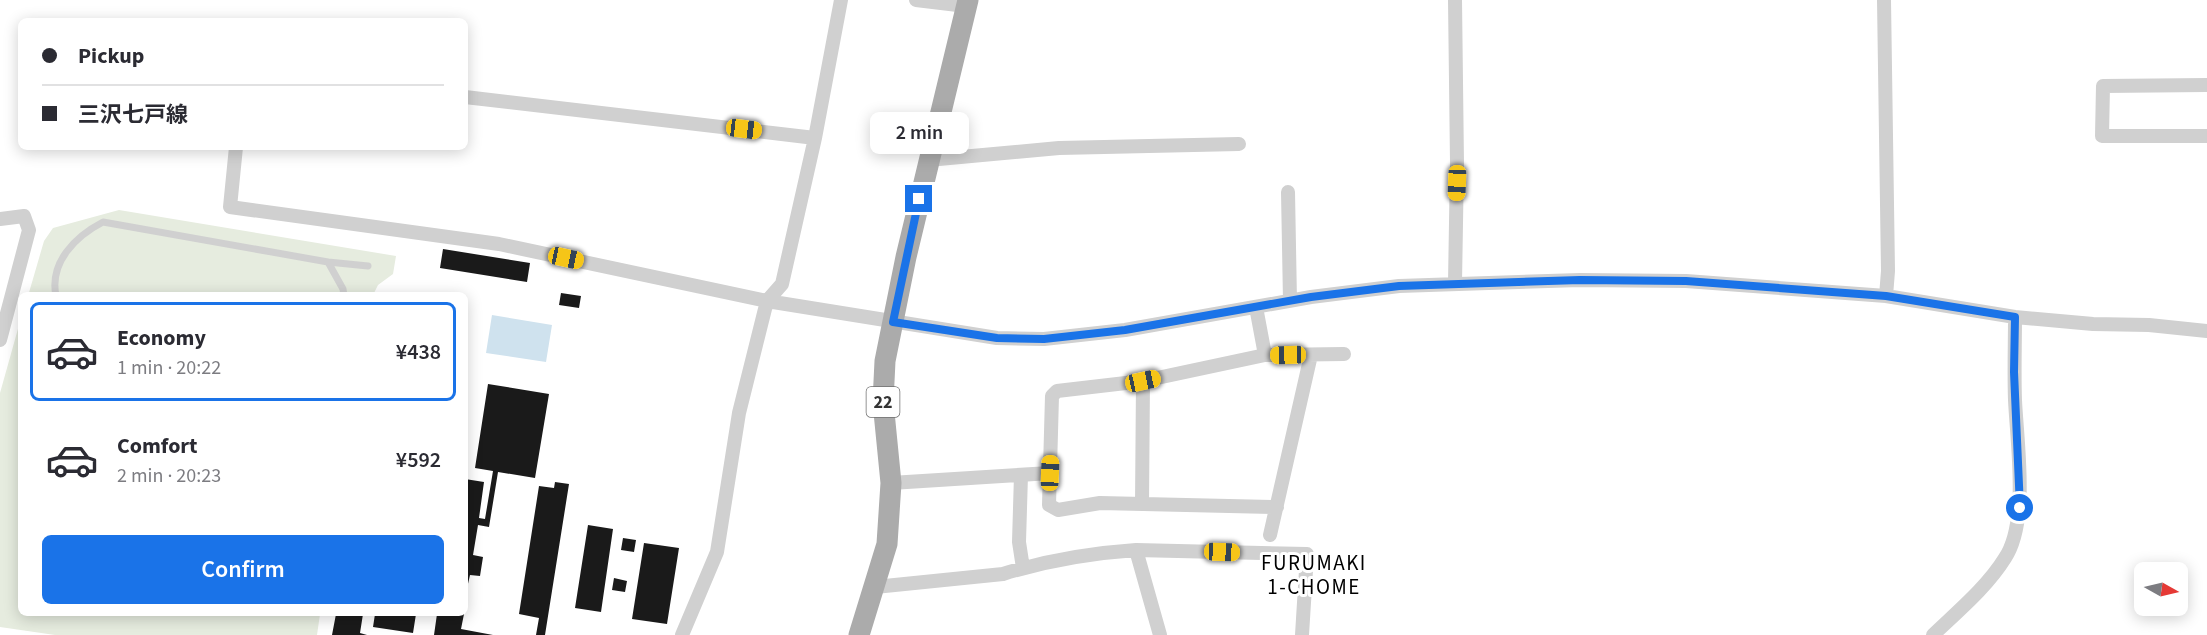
<!DOCTYPE html>
<meta charset="utf-8">
<style>
:root{--surface:#fff;--page:#f7f7f7;--text:#2b2b33;--muted:#7c7c81;--line:#e1e1e2;--accent:#1a73e8}
body{margin:0;font-family:"Source Sans 3","Noto Sans JP",sans-serif;background:var(--page);color:var(--text);height:100vh;display:flex;flex-direction:column;font-size:22px;white-space:nowrap}
*{box-sizing:border-box;margin:0}
p{font-size:20px;color:var(--muted)}
.icon{flex:none;width:33px;height:33px;fill:none;stroke:currentColor;stroke-width:2;stroke-linecap:round;stroke-linejoin:round}
.map{position:relative;flex:1;overflow:hidden}
.side{position:absolute;left:18px;top:292px;width:450px;height:324px;display:flex;flex-direction:column;background:var(--surface);border-radius:9px;box-shadow:0 3px 15px #0003}
.side>*{flex:none}
.top-card{position:absolute;left:18px;top:18px;width:450px;height:132px;border-radius:9px;box-shadow:0 3px 15px #0003;display:grid;align-content:center;height:132px;padding:0 24px;background:var(--surface)}
.needle{width:39px;rotate:98deg}
.fabs{position:absolute;left:2134px;top:562px;display:grid;gap:12px}
.fabs a{display:grid;place-items:center;width:54px;height:54px;border-radius:9px;background:var(--surface);box-shadow:0 3px 15px #0003;font-size:30px}
.end{position:absolute;width:27px;height:27px;margin:-14px;border:8px solid #1a73e8;background:#fff;box-shadow:0 0 0 3px #fff}
.from{border-radius:50%}
.bubble{position:absolute;height:42px;border-radius:9px;background:var(--surface);box-shadow:0 3px 15px #0003;font-size:20px;font-weight:600;line-height:42px;text-align:center}
.car{position:absolute;width:18px;height:36px;margin:-18px -9px;border-radius:8px;box-shadow:0 0 4px 2px #0007;background:linear-gradient(#f5c518 24%,#345 0 40%,#f5c518 0 76%,#345 0 86%,#f5c518 0)}
.top-card b{display:flex;align-items:center;gap:21px;height:57px;font-size:22px}
.top-card b+b{border-top:2px solid var(--line)}
.top-card i{width:15px;height:15px;background:var(--text)}
ul{padding:10px 0 0;list-style:none}
li{display:flex;align-items:center;gap:18px;height:99px;margin:0 12px 9px;padding:0 12px;border:3px solid transparent;border-radius:9px}
li div{flex:1}
li b{display:block;font-size:22px}
li em{font-style:normal;font-weight:600}
li.selected{border-color:var(--accent)}
li>.icon{width:54px;height:54px;stroke-width:1.5}
.action{display:flex;gap:12px;margin-top:auto;padding:12px 24px}
.action a{flex:1;height:69px;border-radius:9px;background:var(--accent);color:#fff;font-size:24px;font-weight:600;line-height:69px;text-align:center}
.map>svg:first-child{display:block}
</style>
<div class="map">
<svg width="2207" height="635" viewBox="0 0 2207 635">
<rect width="100%" height="100%" fill="#fff"/>
<path fill="#e6ecdf" d="M119,210L396,256L393,274L378,285L373,295L28,296L44,241L53,228Z
M21,318V614H320L317,635H55L0,627V393Z"/>
<path fill="#cfe2ee" d="M492,315L552,325L546,362L486,353Z"/>
<path fill="#1a1a1a" d="M443,249L530,263L527,282L440,268Z
M561,293L581,296L579,308L559,305Z
M488,384L549,394L535,478L498,472L489,527L478,525L473,555L483,557L480,576L470,575L465,597V479L484,482L479,518L485,519L493,471L475,468Z
M555,482L569,484L545,635H536L539,618L519,614L539,486L554,488Z
M588,525L613,529L601,612L575,608Z
M623,538L636,540L634,552L621,550Z
M644,543L679,548L667,624L632,619Z
M614,578L627,581L625,592L612,590Z
M336,614H363L360,633L367,635H332Z
M375,614H416L413,633L373,627Z
M437,614H464L461,629L493,635H434Z"/>
<g fill="none" stroke-linecap="round" stroke-linejoin="round">
<path stroke="#d0d0d0" stroke-width="7" d="M328,262L368,266
M56,296C49,262 76,236 103,222L328,262L343,289L344,296"/>
<path stroke="#d0d0d0" stroke-width="14" d="M916,0L966,6
M1884,0L1888,271L1886,296
M2207,85L2103,86L2102,136H2207
M465,97L815,138
M236,147L230,207L499,244L767,301L997,338L1044,339L1125,330L1311,297L1399,286L1580,280L1686,281L1886,296L2015,317L2093,324L2149,325L2207,331
M928,160L1059,148L1239,144
M1288,192L1290,301
M0,219L24,216L29,230L0,340
M1455,283L1457,163L1455,0
M1256,307L1265,355
M1021,475L1019,542L1023,568
M891,483L1050,473
M1142,504L1143,381
M1277,507L1100,503L1058,510L1049,505L1052,396L1057,391L1143,381L1265,355L1344,354
M1270,535L1311,355
M1136,550L1160,635
M875,587L1003,574C1045,561 1092,553 1136,550L1307,554L1302,635
M682,635L717,552L739,413L767,301L782,284L815,138L841,0
M1933,635C1958,611 1987,587 2005,558C2029,522 2017,443 2015,400C2014,372 2015,345 2015,317"/>
<path stroke="#ababab" stroke-width="21" d="M859,635L887,544L891,483L883,402L885,361L906,257L968,0"/>
</g>
<g fill="none" stroke-linecap="round" stroke-linejoin="round">
<path stroke="#1a73e8" stroke-width="8" d="M919,199L893,322L997,338L1044,339L1125,330L1311,297L1399,286L1580,280L1686,281L1886,296L2015,317L2014,372L2020,508"/>
</g>
<g text-anchor="middle" stroke-width="6" stroke-linejoin="round" paint-order="stroke">
<rect fill="#fff" stroke="#707070" stroke-width="1.5" x="866.5" y="387" width="33" height="30" rx="4.5"/>
<g font-size="18" font-weight="bold" fill="#333">
<text x="883" y="408">22</text>
</g>
<g font-size="21" letter-spacing="1.5" fill="#000" stroke="#fff">
<text x="1314" y="570">FURUMAKI<tspan x="1314" dy="24">1-CHOME</tspan></text>
</g>
</g>
</svg>
<div class="fabs">
<a><svg class="needle" viewBox="-14 -14 28 28"><path d="M0-13l5 13h-10z" fill="#e53935"/><path d="M0 13l5-13h-10z" fill="#7c7c81"/></svg></a>
</div>
<i class="end from" style="left:2020px;top:508px"></i>
<i class="end" style="left:919px;top:199px"></i>
<div class="bubble" style="left:870px;top:112px;width:99px">2 min</div>
<i class="car" style="left:744px;top:129px;rotate:97deg"></i>
<i class="car" style="left:1457px;top:183px;rotate:182deg"></i>
<i class="car" style="left:566px;top:258px;rotate:102deg"></i>
<i class="car" style="left:1288px;top:355px;rotate:269deg"></i>
<i class="car" style="left:1143px;top:381px;rotate:78deg"></i>
<i class="car" style="left:1050px;top:473px;rotate:2deg"></i>
<i class="car" style="left:1222px;top:552px;rotate:92deg"></i>
<div class="top-card">
<b><i class="from"></i>Pickup</b>
<b><i></i>三沢七戸線</b>
</div>
<section class="side">
<ul>
<li class="selected"><svg class="icon" aria-label="car" viewBox="0 0 24 24"><path d="M5 17H2v-5l4-1 3-4h7l3 4 3 1v5h-3M9 17h6M6 11h13"/><circle cx="7" cy="17" r="2"/><circle cx="17" cy="17" r="2"/></svg><div><b>Economy</b><p>1 min · 20:22</p></div><em>¥438</em></li>
<li><svg class="icon" aria-label="car" viewBox="0 0 24 24"><path d="M5 17H2v-5l4-1 3-4h7l3 4 3 1v5h-3M9 17h6M6 11h13"/><circle cx="7" cy="17" r="2"/><circle cx="17" cy="17" r="2"/></svg><div><b>Comfort</b><p>2 min · 20:23</p></div><em>¥592</em></li>
</ul>
<div class="action"><a>Confirm</a></div>
</section>
</div>
